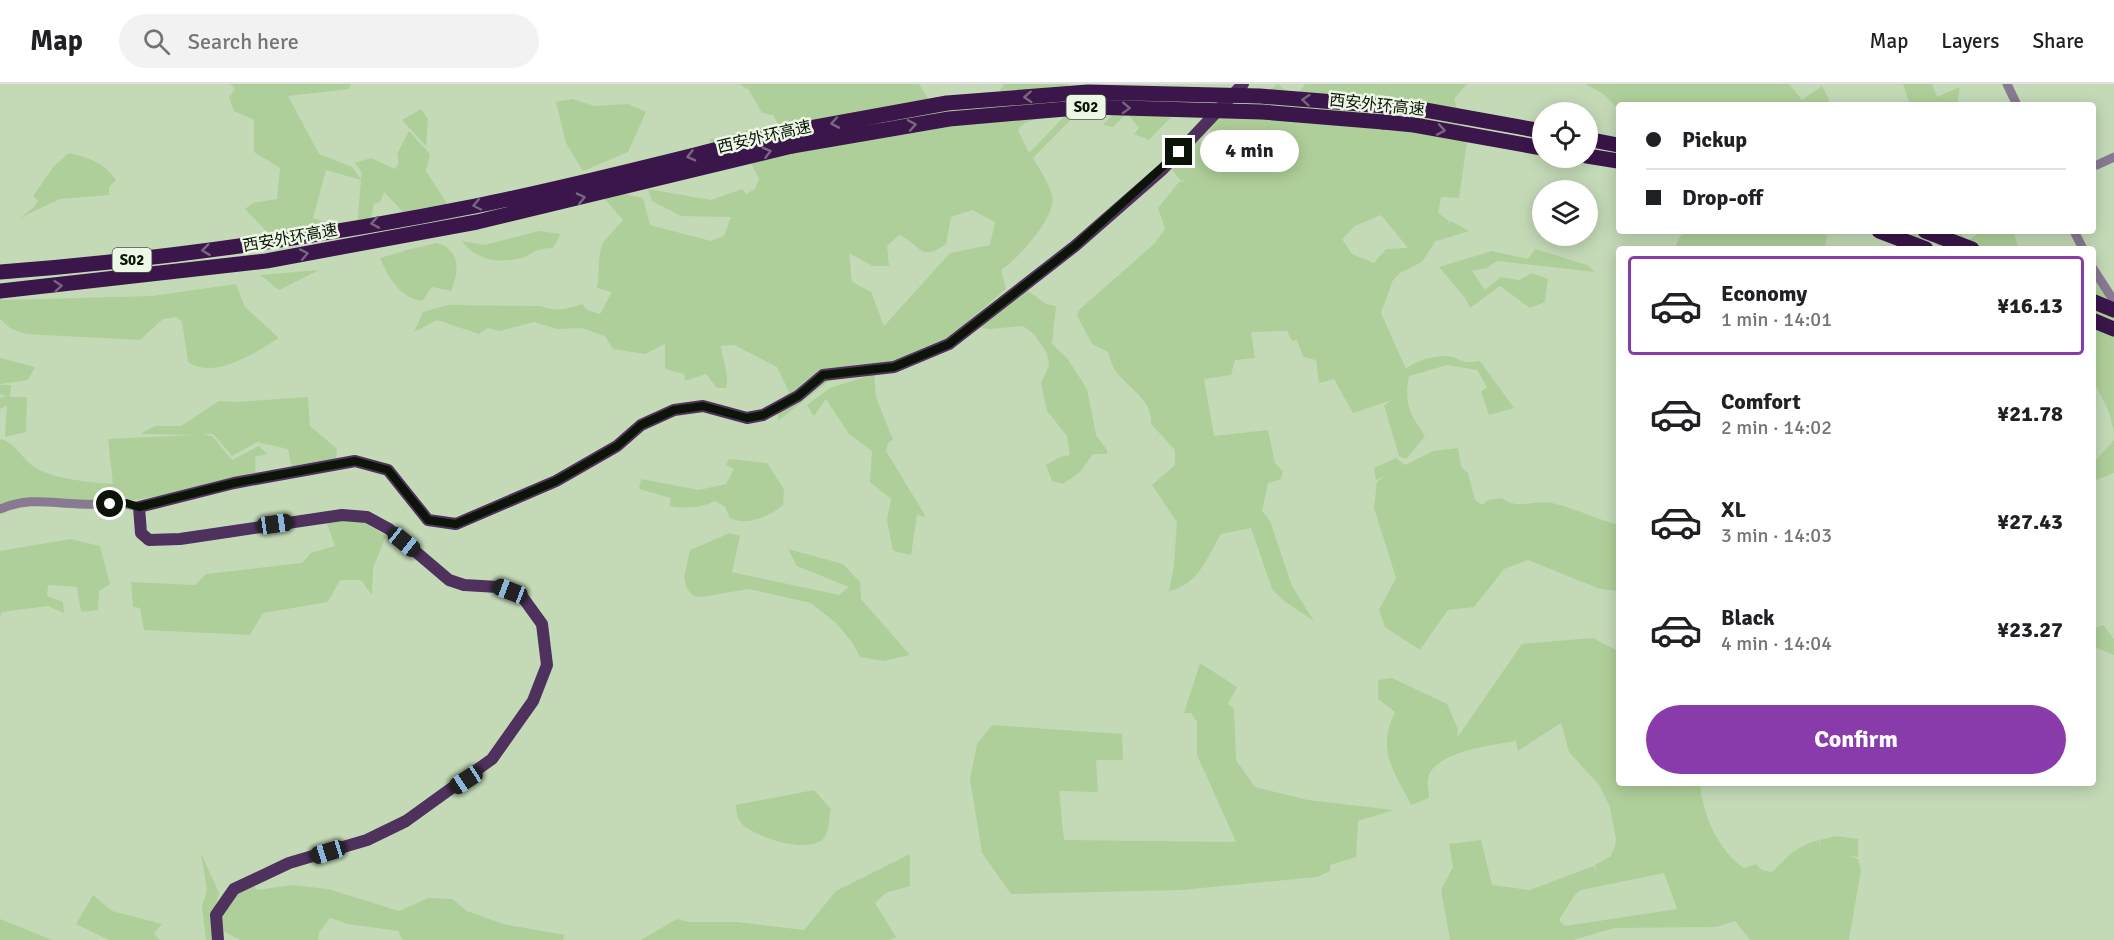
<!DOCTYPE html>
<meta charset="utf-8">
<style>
:root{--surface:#fff;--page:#f2f2f2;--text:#202124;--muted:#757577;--line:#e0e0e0;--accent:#893bab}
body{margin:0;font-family:Signika,"Noto Sans SC",sans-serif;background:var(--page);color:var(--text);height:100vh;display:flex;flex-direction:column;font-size:22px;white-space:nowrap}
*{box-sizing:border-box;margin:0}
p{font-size:20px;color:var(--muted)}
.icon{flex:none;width:33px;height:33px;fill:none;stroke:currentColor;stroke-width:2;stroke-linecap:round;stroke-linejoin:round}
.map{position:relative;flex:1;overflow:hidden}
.side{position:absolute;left:1616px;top:162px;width:480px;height:540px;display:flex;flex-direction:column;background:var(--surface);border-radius:6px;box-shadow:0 3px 15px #0003}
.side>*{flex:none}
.banner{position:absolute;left:1616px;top:18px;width:480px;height:132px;border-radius:6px;box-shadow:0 3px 15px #0003;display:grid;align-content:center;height:132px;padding:0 30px;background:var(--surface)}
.controls{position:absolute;left:1532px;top:18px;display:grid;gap:12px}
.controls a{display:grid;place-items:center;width:66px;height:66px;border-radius:50%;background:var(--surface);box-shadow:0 3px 15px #0003;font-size:30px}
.end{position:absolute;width:27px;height:27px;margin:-14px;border:8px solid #0c1307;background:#fff;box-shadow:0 0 0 3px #fff}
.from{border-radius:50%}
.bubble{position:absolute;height:42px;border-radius:21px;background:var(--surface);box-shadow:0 3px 15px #0003;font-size:20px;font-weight:700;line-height:42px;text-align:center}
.car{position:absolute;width:18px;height:36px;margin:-18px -9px;border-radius:8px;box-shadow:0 0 4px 2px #0007;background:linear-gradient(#222 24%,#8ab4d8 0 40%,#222 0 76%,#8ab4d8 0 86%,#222 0)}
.banner b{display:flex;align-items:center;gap:21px;height:57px;font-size:22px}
.banner b+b{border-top:2px solid var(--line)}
.banner i{width:15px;height:15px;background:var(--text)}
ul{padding:10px 0 0;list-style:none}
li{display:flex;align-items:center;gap:18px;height:99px;margin:0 12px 9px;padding:0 18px;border:3px solid transparent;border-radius:6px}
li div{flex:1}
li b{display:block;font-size:22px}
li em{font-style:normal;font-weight:700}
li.active{border-color:var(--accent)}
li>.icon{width:54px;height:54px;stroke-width:1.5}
.primary-button{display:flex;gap:12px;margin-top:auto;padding:12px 30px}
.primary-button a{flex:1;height:69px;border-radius:36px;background:var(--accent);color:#fff;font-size:24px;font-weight:700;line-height:69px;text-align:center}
header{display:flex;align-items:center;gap:36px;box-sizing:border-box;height:84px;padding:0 30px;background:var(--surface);border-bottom:2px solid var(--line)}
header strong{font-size:28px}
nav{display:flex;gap:33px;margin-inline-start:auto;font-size:21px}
.search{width:420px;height:54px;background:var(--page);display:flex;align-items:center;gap:15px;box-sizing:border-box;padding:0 21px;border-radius:33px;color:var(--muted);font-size:22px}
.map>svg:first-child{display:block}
</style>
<header>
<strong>Map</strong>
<div class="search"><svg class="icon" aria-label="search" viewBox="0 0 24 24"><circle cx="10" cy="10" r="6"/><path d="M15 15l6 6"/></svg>Search here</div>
<nav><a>Map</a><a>Layers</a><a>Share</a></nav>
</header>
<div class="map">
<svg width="2114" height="856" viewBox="0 0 2114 856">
<rect width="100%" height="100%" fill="#c4dab7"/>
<path fill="#afcf9a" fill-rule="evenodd" d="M230,0H351L349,5L288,12L319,70L352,83L361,95L362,89L355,79L371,74L395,85L399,79L397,70L409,47L430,70L426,87L448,121L407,132L384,108L380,118L374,120L370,140L357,141L361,96L326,86L313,134L326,138L325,146L293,145L267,148L245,125L253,119L277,115L280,84L254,68V36L234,27L229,13L235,5Z
M739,0H919L932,21C954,11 973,9 997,8V11L1004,0H1069C1064,13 1055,27 1042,33C1031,38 1025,36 1018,46L1029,69L1089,7L1098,8L1033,74C1040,86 1048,97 1052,111C1058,132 1017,176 1001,186L1006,205L934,266L829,297L778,337V317L789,308L777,283L734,261L721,262C722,276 730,290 726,304H717L706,290L685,297L684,290L665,285V260L645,270L613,265L605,252L581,244L557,245L534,238L499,247L488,244L479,250L437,236L414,248L423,228L448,221L541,222C553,228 570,225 582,220L588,226L600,230L612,208L597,204C600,190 597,171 603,159C604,157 620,140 623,136L595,104L643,114L650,141L711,157L724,152L731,133L681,132L652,117L648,105L711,116L742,105L746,110L755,105L759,95L749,75L711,69L710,55L778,40L773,31L762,29L749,6ZM972,126L995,138L990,161L950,169L884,242L871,208L852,198L849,169L873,182H889L887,162L899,151C922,161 920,179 946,160L951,133Z
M1278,0L1288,9L1299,8L1305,0H1467L1454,15L1467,59L1459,114L1441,113L1438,129L1449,137L1447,141L1451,137L1469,147L1437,157V155L1422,178L1400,189L1393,196L1381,229L1406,285C1415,276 1434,272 1447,272C1461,273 1458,281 1480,277L1514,324L1489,331L1481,308L1487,303L1477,286L1447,281L1409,292C1404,321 1409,328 1425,352L1406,375L1399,372L1384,321L1392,316L1353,329L1334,295L1319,299L1316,276L1303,273L1297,256L1292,257L1287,247L1251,248L1255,274L1235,276L1231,291L1204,295L1214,352L1268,346L1275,379L1283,387L1281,395L1268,399L1262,427L1270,437L1292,502L1314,537L1284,517L1272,505L1251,444L1221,450C1207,474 1198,501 1169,507L1174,481L1177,438L1152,401L1175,381V366L1151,340C1153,315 1127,304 1115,286C1112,281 1110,274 1108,268L1092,260L1077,231L1079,226L1155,159L1165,145L1158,124L1179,98L1185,97L1180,96L1166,78L1192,51L1207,64L1216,55L1203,36L1219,15L1236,32ZM1381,131L1408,164L1386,165L1374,179L1352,170L1342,155L1355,142Z
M1585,0H1789L1802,16L1822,2L1829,15L1827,21H1618V25L1602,9Z
M1903,0H1932L1937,13L1960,3L1957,21H1910Z
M1135,6L1188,16L1149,56L1134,50L1139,44L1127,29L1113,43L1103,41Z
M572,15L595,22L628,20L646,28L628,68L583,87L566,59L556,18Z
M421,25L428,35L426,62L402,36Z
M69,69C90,74 103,78 116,96L109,103V111L60,115L20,134L34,123L38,117L33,112L54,82Z
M539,147L561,150L553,164C532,164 533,172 517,175C497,179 475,176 462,157L485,161Z
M1688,147H1818L1827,151L1825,163L1814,165H1674L1681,151Z
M1915,147H1959L1967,157L1982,147H2013L2019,165H1940L1934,156L1922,165L1902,157Z
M437,159C461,166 459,188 451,207L432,203L422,217C400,214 388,193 380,174L401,168L404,171L402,167Z
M1535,165L1587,181L1595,188L1497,177L1487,184L1472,187L1485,206L1501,193L1519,196L1532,189L1548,195L1545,218L1530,224L1500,202L1470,224L1465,214L1439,183L1492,167L1528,175Z
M2092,185L2114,226V348L2109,328L2093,296Z
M319,186L279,206L260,191Z
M236,200L245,223L279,254C255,269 214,296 188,278L182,238L177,233L163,235L140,256L26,250L10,244L0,235V208L2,216L152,212Z
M1020,201L1046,220L1056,222L1052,260L1067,274L1087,305L1096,351L1107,366V370H1093L1079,389L1063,400L1052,397L1046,381L1060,373L1070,371L1067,352L1047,327L1041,299L1049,282L1047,269L1033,249L1023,242L989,245L972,242Z
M0,274L35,283L28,296L0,300Z
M874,290L876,313L893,356L888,359L886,367L926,433L917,431L911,471L893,467L887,436L891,415L870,398L872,367L849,350L826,315L814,332L807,321L830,304Z
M0,301H11L10,313H27L26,348L5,353L7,321L0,325V314L6,312L0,310Z
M308,313L310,342L337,365L335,382L293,389L288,365L257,358L232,372L213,350H204L213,353L232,376L259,362L267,370L255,373L256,395L99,422L34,416L0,427V355C16,358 22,376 36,384C58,396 89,398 113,400L108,355L192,351L140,350L155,342H181L219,317L237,318Z
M2114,356V389L2096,396L2095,377Z
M1458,364L1461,383L1468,389L1475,416L1482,421L1488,416L1502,414C1519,427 1534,415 1552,419C1574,424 1597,435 1618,441V507L1600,505L1528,476L1504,485L1474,523L1448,526L1420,566L1385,543L1379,526L1396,494L1374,424L1377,398L1384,393L1376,396L1374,384L1396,374L1405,381L1433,367Z
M729,375L767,379L784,405L783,421C770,433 746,442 730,434L725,423L715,417C700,424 687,425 670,422L671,414L639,405L641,395L699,406L726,400L734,385L726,381Z
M359,435L386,452L373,484L372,511L361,496H340L328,518L263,529L250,551L144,546L140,524L133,523L131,498L195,501L206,490L302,479L311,469L335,462L326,437Z
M730,449L740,452L732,488L839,511L849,503L797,482L788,465L843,480L860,498L861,515L910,571L884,577L860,573L852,558L837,540L811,519L749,505L702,513L694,512L687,505L684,493L690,466Z
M70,455L100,462L110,500L99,507L98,526L81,528L77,503L48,501L47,512L63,518L64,529L48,522L2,528L0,532V467Z
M2103,541L2114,555V571L2093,562V545Z
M1593,554L1618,567V699H1705L1700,701C1703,731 1718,766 1744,784L1756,780L1762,786L1772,788C1789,772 1794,763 1819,756V764L1820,756L1836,752L1858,755V773L1849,772L1858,775L1861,786L1849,856H1750L1735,837L1716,843L1615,844L1573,856H1450L1441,806L1453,783L1449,760L1481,756L1492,801L1530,806L1594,782L1597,790L1595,781L1611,772L1615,762L1616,755L1610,723L1599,701L1569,668L1561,639L1518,667L1516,657C1494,661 1433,667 1428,695C1427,700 1429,708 1429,714L1411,721C1394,687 1376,666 1395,628L1378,615V596L1392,594L1447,620L1458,645L1457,654L1522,560ZM1664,789L1677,825L1565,842L1559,836L1574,812L1581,806Z
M1200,579L1237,603L1228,620L1234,624L1236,676L1255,703L1308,716L1394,726L1358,737L1356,773L1330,781V787L1317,793L1181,806L1011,810L982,769L970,695L977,660L992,641L1122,650L1123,676H1096L1098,708L1059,707L1064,756L1236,758L1197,671V638L1191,629H1184Z
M814,706L831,725C829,733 829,746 825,753C811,772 754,753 741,739C737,734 736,727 736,721Z
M201,769L219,809L211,840L215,856H206L202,822L207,807Z
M910,770V802L886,809L875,819L896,853L890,856H641L677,835L689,838H737L804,846L836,807Z
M249,795L257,806L292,801L328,805L399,827L428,814L452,815L467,827L503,840L565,851L563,856H403L398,847L348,840L330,834L319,849L318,856H240L219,845L224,814Z
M93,811L112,827L162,840L154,850L160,856H109L76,840Z
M0,835L52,856H0Z"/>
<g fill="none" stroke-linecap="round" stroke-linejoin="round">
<path stroke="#8a7993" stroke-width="9" d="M2007,0L2017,21
M2097,81L2114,73
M2074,147L2083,165
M2092,183L2114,217
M0,425C29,413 49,419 79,420C99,421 119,417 139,423"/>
<path stroke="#4f315e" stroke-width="12" d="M218,856L216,831L234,805L289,779L367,756L406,737L492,675L533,617L547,581L542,540L521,511L498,503L464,501L449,496L389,445L367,433L342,431L180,455L149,456L141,449L139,423L234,399L355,377L388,386L428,436L456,440L556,397L617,362L641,341L674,326L703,322L747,334L763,331L798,312L823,291L894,283L949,260L1075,162L1163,85L1243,0"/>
<path stroke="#3a164a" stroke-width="15" d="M1385,22L1414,24L1542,47
M1383,38L1414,41L1542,64
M1587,55L1618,61
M1587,72L1618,77
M1879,147L1926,165
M1925,147L1972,165
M0,188C159,176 319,153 475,122C580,101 684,73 788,48
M0,207L266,177L477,138L792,62
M2092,217L2114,226
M2092,236L2114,245"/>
<path stroke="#3a164a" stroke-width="15" d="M788,48L947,19L1088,8L1260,12L1385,22
M792,62L949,35L1089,23L1262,28L1383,38"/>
</g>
<defs><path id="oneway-chevron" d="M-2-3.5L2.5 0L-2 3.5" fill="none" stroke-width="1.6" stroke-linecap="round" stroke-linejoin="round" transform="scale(1.5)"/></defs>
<g stroke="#786580">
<use href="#oneway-chevron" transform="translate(1028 13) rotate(176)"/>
<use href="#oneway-chevron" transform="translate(1306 16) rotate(-175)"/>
<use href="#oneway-chevron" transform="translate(1126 24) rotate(2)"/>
<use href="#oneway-chevron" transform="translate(835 39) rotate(170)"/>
<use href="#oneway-chevron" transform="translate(912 41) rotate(-10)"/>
<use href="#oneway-chevron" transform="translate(1441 46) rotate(10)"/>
<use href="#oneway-chevron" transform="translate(767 68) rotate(-14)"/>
<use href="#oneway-chevron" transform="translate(691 72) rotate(166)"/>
<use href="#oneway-chevron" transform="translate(581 114) rotate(-13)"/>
<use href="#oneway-chevron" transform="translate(477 121) rotate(168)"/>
<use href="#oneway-chevron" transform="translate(375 139) rotate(170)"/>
<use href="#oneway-chevron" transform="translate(206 166) rotate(173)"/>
<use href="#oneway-chevron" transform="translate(304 170) rotate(-11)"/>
<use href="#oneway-chevron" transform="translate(58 202) rotate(-5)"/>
</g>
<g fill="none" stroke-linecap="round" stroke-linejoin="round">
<path stroke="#0c1307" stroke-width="8" d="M110,420L126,419L139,423L234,399L355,377L388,386L428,436L456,440L556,397L617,362L641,341L674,326L703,322L747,334L763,331L798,312L823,291L894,283L949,260L1075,162L1179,68"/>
</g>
<g text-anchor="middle" stroke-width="5" stroke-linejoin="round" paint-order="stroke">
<g fill="#ecf7e5" stroke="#4f574a" stroke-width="1.5">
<rect x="1066.5" y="11" width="39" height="24" rx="4.5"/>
<rect x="112.5" y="164" width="39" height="24" rx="4.5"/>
</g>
<g font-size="15" font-weight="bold" fill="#0c1307">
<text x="1086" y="28">S02</text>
<text x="132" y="181">S02</text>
</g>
<g font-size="16" fill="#0c1307" stroke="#ecf7e5">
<text transform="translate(1377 20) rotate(6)" y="6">西安外环高速</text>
<text transform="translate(764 52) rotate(-13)" y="6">西安外环高速</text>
<text transform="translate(290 153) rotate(-10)" y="6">西安外环高速</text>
</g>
</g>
</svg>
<div class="controls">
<a><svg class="icon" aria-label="locate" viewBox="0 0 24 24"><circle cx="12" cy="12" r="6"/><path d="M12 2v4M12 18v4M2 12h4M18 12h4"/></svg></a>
<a><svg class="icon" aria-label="layers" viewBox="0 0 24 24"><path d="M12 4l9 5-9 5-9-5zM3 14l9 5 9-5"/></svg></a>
</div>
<i class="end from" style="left:110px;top:420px"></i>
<i class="end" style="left:1179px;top:68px"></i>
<div class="bubble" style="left:1200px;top:46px;width:99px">4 min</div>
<i class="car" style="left:275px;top:440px;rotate:82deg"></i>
<i class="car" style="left:404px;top:458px;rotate:129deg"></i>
<i class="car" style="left:510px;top:507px;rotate:291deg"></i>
<i class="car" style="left:466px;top:696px;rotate:237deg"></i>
<i class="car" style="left:328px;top:768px;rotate:253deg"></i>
<div class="banner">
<b><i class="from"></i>Pickup</b>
<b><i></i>Drop-off</b>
</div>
<section class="side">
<ul>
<li class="active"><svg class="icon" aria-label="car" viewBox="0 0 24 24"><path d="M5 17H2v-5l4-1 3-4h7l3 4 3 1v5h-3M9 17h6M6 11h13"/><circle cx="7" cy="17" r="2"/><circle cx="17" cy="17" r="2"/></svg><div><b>Economy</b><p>1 min · 14:01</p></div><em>¥16.13</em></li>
<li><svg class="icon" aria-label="car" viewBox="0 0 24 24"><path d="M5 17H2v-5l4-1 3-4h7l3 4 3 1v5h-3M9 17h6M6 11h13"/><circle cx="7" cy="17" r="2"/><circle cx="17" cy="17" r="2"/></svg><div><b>Comfort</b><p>2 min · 14:02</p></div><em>¥21.78</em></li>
<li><svg class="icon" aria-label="car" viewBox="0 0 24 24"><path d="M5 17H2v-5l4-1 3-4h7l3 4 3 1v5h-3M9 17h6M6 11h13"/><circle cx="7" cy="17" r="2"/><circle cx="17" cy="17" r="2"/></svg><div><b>XL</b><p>3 min · 14:03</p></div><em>¥27.43</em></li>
<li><svg class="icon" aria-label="car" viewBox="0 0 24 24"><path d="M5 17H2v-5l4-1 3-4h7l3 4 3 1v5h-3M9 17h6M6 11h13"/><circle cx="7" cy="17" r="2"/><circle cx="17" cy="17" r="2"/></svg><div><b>Black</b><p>4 min · 14:04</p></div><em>¥23.27</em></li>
</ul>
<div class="primary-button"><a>Confirm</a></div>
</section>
</div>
